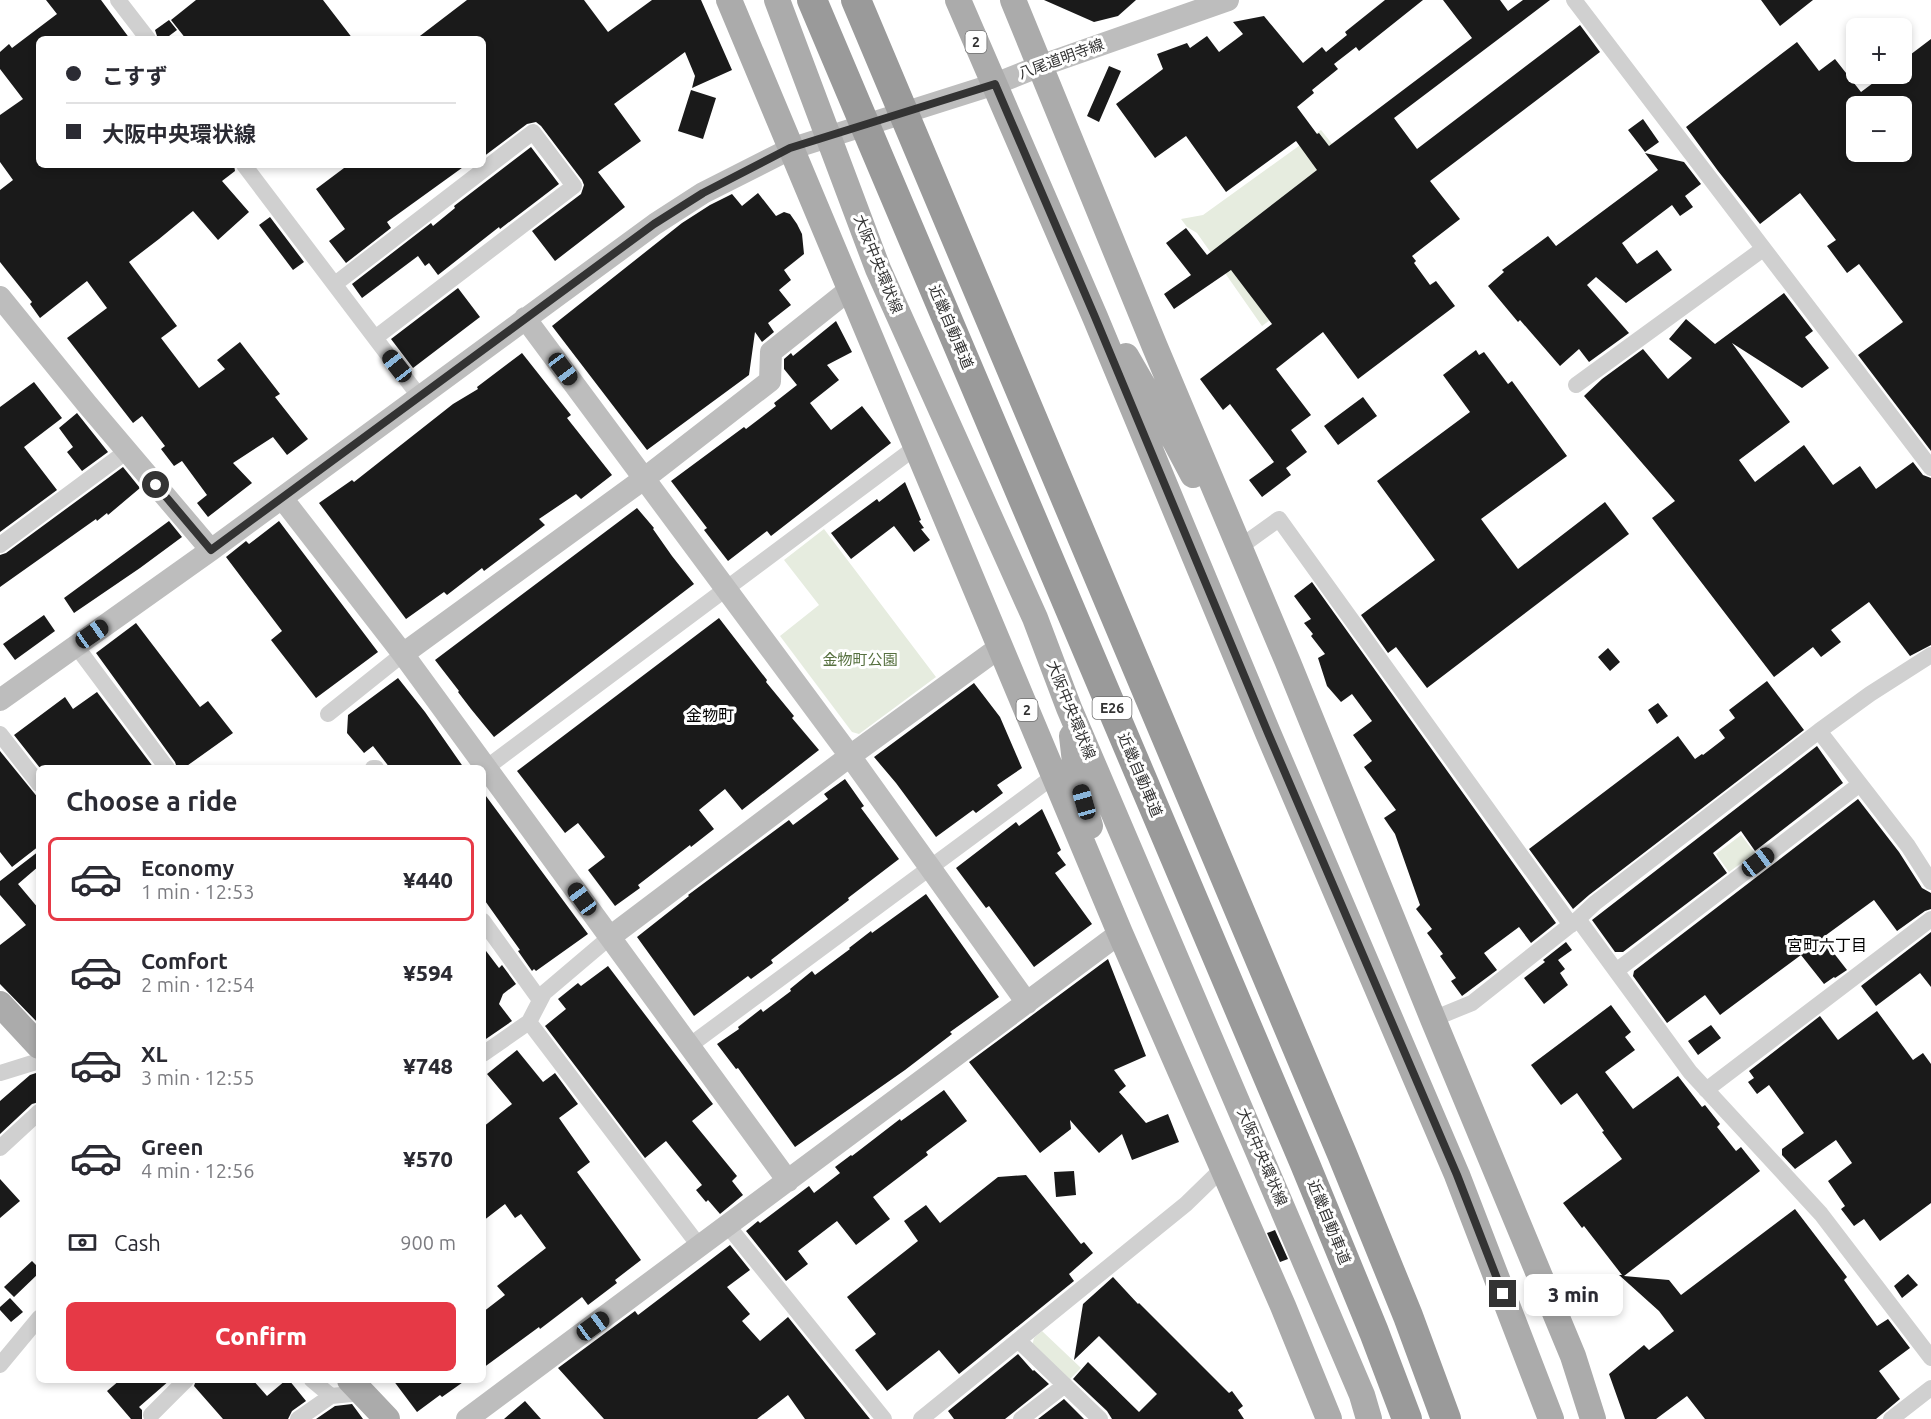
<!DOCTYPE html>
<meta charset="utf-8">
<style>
:root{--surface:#fff;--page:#f7f7f7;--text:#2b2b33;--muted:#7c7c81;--line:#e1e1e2;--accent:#e63946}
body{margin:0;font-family:Ubuntu,"Noto Sans JP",sans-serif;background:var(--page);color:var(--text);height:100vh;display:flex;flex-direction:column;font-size:22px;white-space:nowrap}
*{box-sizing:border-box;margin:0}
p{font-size:20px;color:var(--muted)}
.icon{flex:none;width:33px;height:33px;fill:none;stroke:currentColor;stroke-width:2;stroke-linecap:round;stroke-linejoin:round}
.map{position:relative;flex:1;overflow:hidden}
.sheet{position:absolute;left:36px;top:765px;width:450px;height:618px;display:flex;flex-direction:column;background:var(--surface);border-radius:9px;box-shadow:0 3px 9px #0003}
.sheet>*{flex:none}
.banner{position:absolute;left:36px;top:36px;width:450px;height:132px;border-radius:9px;box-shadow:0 3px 9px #0003;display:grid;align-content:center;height:132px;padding:0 30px;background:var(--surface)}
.tools{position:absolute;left:1846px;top:18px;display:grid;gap:12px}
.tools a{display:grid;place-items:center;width:66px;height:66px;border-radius:9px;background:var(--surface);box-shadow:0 3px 9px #0003;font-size:30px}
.end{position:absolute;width:27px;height:27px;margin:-14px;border:8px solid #333;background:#fff;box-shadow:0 0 0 3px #fff}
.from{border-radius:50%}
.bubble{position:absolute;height:42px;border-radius:9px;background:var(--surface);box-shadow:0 3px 9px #0003;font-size:20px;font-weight:800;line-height:42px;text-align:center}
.car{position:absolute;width:18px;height:36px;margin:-18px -9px;border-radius:8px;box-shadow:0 0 4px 2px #0007;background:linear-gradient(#222 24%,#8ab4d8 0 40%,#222 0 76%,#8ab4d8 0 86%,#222 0)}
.banner b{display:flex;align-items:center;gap:21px;height:57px;font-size:22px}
.banner b+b{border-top:2px solid var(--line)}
.banner i{width:15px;height:15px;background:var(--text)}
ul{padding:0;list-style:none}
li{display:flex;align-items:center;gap:18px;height:84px;margin:0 12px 9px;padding:0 18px;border:3px solid transparent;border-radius:9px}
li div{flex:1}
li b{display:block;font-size:22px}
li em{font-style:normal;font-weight:800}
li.selected{border-color:var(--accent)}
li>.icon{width:54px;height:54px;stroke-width:1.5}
h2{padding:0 30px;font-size:27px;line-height:72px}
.pay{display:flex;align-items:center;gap:15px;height:66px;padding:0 30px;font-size:22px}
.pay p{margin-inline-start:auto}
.button{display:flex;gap:12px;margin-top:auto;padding:12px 30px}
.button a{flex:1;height:69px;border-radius:9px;background:var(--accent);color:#fff;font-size:24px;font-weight:800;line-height:69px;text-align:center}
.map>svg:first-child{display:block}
</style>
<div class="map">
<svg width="1931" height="1419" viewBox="0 0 1931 1419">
<rect width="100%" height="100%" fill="#fff"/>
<path fill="#e6ecdf" d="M1321,130L1396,224L1262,326L1197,233L1187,227L1181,219L1203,215Z
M824,529L936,677L859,734L852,732L780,636L819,605L784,560Z
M1741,835L1755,853L1729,872L1716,854Z
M1042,1331L1081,1368L1068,1381L1032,1346L1034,1338Z"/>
<path fill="#1a1a1a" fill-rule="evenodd" d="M46,0H101L130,39H39V165H234L235,171L222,181L249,212L218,240L193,211L159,239L129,262L177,326L161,338L199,388L225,369L217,360L240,342L280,394L275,397L308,439L287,455L273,437L233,463L252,483L208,517L197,503L207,495L182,461L174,466L161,449L165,446L142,416L133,423L67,338L107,308L87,281L40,318L30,304L32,302L0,262V190L13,180L0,162V115L23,99L0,69V52L9,44L12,48L57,14Z
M196,0H323L353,39H186L171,20Z
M467,0H584L608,32L652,0H701L732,70L692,88L695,76L685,52L614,104L641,141L598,172L625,207L555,261L532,231L581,194L584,185L582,180L541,126L536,122L527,124L483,157V39H416Z
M1044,0H1136L1118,16L1094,22Z
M1385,0H1423L1359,51L1356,47L1334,64L1338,69L1312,90L1314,93L1297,107L1317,134L1319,133L1329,146L1472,38L1443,0H1500L1508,11L1523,0H1550L1394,118L1417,149L1580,25L1600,52L1430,181L1460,219L1412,256L1416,261L1414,263L1430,285L1436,281L1455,306L1358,379L1323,332L1276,369L1311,415L1291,430L1307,452L1286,468L1291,475L1262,497L1249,480L1274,462L1230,404L1223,410L1200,379L1272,324L1231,270L1174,309L1164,294L1191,275L1166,243L1186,228L1207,255L1317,170L1296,141L1226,192L1186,136L1155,158L1116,104L1163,69L1157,54L1187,43L1190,48L1207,36L1219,52L1243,34L1233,22L1264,16L1303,63L1322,47L1326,52L1347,35L1345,32Z
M1761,0H1813L1780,26Z
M169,20L177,30L165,39H158L155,30Z
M1931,39V451L1858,355L1903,322L1859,264L1847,273L1827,246L1836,240L1800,193L1760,224L1718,171L1686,127L1797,42L1819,71L1835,59L1861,92L1885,74H1902V61ZM1857,106H1902V152H1857Z
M1109,66L1121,71L1099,122L1087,116Z
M691,90L716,98L703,139L678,131Z
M1643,119L1659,142L1645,152L1628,130Z
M531,147L559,184L500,229L499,227L438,275L429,263L425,266L418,256L362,298L352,284L431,223L433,226L455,208L454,206Z
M1645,153L1684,162L1701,184L1685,196L1693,207L1680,216L1672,205L1622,243L1637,264L1657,250L1672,270L1626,303L1596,277L1587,285L1629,333L1589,362L1579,349L1560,366L1520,320L1518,322L1488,286L1504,272L1502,270L1548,236L1556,246L1658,170Z
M348,165H466L387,222L391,228L346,263L329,241L345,229L316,189Z
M758,193L776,216L784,212L790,214L797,224L802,234L804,254L784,270L791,280L779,290L791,305L768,323L774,332L762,342L755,332L749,375L647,450L552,326L682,223L710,205L732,194L742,206Z
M270,217L304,262L293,270L259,225Z
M458,288L480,317L413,368L391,339Z
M1784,293L1813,331L1805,337L1829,368L1802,388L1732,343L1790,422L1739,460L1755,482L1804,445L1833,485L1860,466L1876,489L1913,462L1923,475L1931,478V645L1910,656L1869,602L1831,630L1841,642L1821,657L1813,647L1774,677L1652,518L1675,501L1584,396L1602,379L1643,349L1668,379L1692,358L1669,339L1686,319L1715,344Z
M836,321L852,352L827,365L839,380L810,403L831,430L862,406L891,443L771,536L767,531L728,561L704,530L707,528L671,481L744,427L746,429L776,406L774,403L797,385L784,369V359L791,353L793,356Z
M1476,350L1479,355L1484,352L1508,384L1512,381L1567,456L1481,519L1518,569L1605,502L1629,534L1427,688L1396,647L1388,653L1361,615L1435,560L1377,481L1470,412L1443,375Z
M522,353L571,415L567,418L612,475L581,499L576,494L539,519L545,525L484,571L482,568L447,595L444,592L406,619L319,503L352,480L354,482L453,404L478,389L477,387Z
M34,382L62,418L24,447L57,490L0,532V407Z
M1363,397L1377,416L1338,445L1324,426Z
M77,413L108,452L82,471L67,452L73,447L59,428Z
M123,467L140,488L108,515L107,513L97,521L96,519L0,587V555L6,553Z
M905,482L921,520L919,521L924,528L921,529L930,540L914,552L894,526L851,559L831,533L877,499L879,502Z
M637,508L654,528L653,529L672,556L694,584L494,737L471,709L458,692L459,691L435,660Z
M169,521L182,537L140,568L74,613L64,598Z
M279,521L378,652L316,698L271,640L282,631L226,557L246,541L249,544Z
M1312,582L1556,923L1531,943L1519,927L1484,953L1497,970L1462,996L1451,981L1456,978L1440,956L1443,954L1427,933L1432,929L1416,909L1420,905L1395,834L1384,818L1396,810L1364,767L1372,761L1353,735L1372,721L1352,694L1341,702L1327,686L1318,658L1325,654L1311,636L1313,634L1304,623L1311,619L1294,596Z
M44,615L55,631L15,660L3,644Z
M719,618L767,680L766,682L794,716L792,718L819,750L742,810L725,789L699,810L714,829L691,847L690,845L638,885L640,888L615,906L588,870L605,857L578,823L565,833L517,771Z
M136,623L200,707L208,701L233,733L184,768H177L175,762L96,653Z
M1608,648L1620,662L1610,671L1598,657Z
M398,678L425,712L464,768H390L373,746L364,753L347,733L348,715Z
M1767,681L1804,730L1589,895L1573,909L1529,849L1678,736L1695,759L1702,754L1703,755L1725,738L1719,730L1735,718L1729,710Z
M974,683L1000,717L1022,768L997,785L1003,793L976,813L973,810L936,837L896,783L874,757Z
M97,692L154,768H40L14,735L65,697L73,709Z
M1658,703L1668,716L1657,724L1648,710Z
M1817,746L1843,783L1755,851L1741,831L1713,853L1727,873L1623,952H1615L1592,920Z
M0,751L39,799V846L12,867L0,852Z
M845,779L864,806L861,808L899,859L848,898L849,900L771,960L773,963L751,979L748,976L694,1016L637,937L689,896L688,895L789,820L793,825L828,799L824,794Z
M483,792L588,934L536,971L534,969L532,971L518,951L520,950L483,898Z
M1858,799L1899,852L1922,888L1931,893V909L1925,911L1897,931L1874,900L1822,938L1847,970L1835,978L1834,977L1824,984L1801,955L1720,1015L1705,995L1667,1023L1633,976L1634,971Z
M1042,809L1061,850L1057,853L1066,865L1055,873L1092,924L1034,967L989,906L986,908L956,868L1016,822L1019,826Z
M39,851V866L18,884L39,909V1024L0,984V945L26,925L0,895V881Z
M926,894L999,997L950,1032L952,1034L905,1070L795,1147L738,1068L736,1069L717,1044L739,1029L738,1027L761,1009L763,1012L791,991L790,989L812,971L815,975L850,949L849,948L871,931L872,933Z
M1931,932V987L1920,973L1876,1006L1861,986Z
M1566,942L1572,950L1558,960L1565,969L1560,973L1568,985L1544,1004L1524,978L1545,962L1543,960Z
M483,947L499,968L502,965L516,984L503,994L499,1004L512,1021L483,1041Z
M1108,959L1146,1056L1114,1070L1126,1086L1119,1092L1146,1123L1168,1114L1179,1142L1132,1160L1122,1134L1099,1153L1070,1120L1071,1129L1040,1153L969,1062Z
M608,966L713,1104L692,1121L737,1176L732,1181L743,1195L720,1214L708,1200L706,1202L696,1190L702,1185L666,1141L645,1158L545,1026L566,1009L558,999L578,983L581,986Z
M1611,1005L1631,1032L1625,1037L1635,1050L1605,1072L1633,1109L1678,1076L1702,1107L1705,1105L1720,1124L1717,1127L1736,1151L1741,1147L1760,1171L1624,1276L1669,1280L1681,1295L1795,1209L1847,1277L1844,1280L1877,1326L1888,1319L1910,1348L1879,1371L1900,1399L1876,1419H1705L1687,1396L1656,1419H1625L1609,1374L1644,1345L1649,1350L1674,1331L1659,1311L1619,1275H1622L1584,1226L1582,1228L1563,1203L1622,1159L1602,1132L1604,1131L1577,1093L1561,1105L1531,1065Z
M1877,1011L1913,1060L1923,1053L1931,1064V1203L1880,1241L1864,1219L1854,1226L1841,1209L1845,1206L1828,1181L1852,1163L1836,1140L1795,1169L1782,1155V1149L1804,1133L1769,1085L1757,1094L1748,1082L1754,1078L1749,1071L1820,1016L1838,1040Z
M1711,1025L1721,1038L1698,1055L1688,1041Z
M517,1050L543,1082L555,1073L578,1104L559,1118L590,1162L577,1172L641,1260L615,1280L617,1283L588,1305L582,1297L540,1329L539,1327L483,1368V1312L505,1295L497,1286L546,1248L521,1214L515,1218L505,1204L483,1221V1127L512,1104L487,1074Z
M39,1072V1102L32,1104L0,1134V1101L30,1075Z
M944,1090L967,1121L926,1152L928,1155L873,1197L890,1219L856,1245L837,1221L798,1251L808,1264L786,1281L746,1231L758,1221L760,1223L809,1186L814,1193L840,1173L835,1167L851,1155L852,1156L900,1119L901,1121Z
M1074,1171L1076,1195L1056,1197L1054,1172Z
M1026,1175L1081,1244L1084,1242L1093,1253L1069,1274L1074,1281L959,1374L939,1350L887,1391L855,1350L876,1334L847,1297L918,1241L904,1221L926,1205L940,1223L998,1177Z
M0,1179L20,1201L0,1218Z
M1275,1230L1288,1259L1280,1262L1267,1233Z
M730,1245L750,1270L727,1287L750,1314L742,1321L760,1341L788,1317L870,1419H805L788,1395L757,1419H604L558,1368L635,1311L638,1315Z
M32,1261L39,1268V1273L14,1297L4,1287Z
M1908,1274L1918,1285L1902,1298L1894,1286Z
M1113,1277L1138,1304L1139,1303L1229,1393L1232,1391L1243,1406L1238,1410L1244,1419H1112L1107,1411L1073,1379L1088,1362L1139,1412L1157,1394L1099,1336L1074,1360L1083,1304Z
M10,1298L23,1312L11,1322L0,1310V1307Z
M1018,1354L1033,1371L1034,1370L1049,1384L1005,1419H954L948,1411Z
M120,1380H170L139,1407L142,1410V1419H131L107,1391Z
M196,1380H253L267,1396L286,1380H289L306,1401L292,1411L288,1419H223L194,1386Z
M393,1380H466L442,1397L440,1395L417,1412Z
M1064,1399L1084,1419H1038Z
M525,1401L541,1419H504Z
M352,1404L363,1419H316L335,1406Z"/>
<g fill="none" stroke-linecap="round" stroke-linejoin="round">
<path stroke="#d0d0d0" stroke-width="16" d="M118,0L148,39
M1574,0L1931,468
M244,165L419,396
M335,284L533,132L574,186L375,338
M1576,385L1763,249
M0,545L127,451
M1240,547L1279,519L1571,925
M76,646L167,768
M328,714L403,654
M1819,731L1908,846L1931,882
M0,734L39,784
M373,768H376
M486,768L916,447
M1578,919L1690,1072L1821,1214L1931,1358
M483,921L540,1000
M1616,971L1860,784
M1433,1019L1472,1003L1578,919L1595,903L1819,731L1870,694L1931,655
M529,1022L700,1247
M689,1046L1054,776
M483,1054L529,1022L544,993L610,937
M0,1073L39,1061
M1706,1090L1931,919
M0,1148L39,1112
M728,1226L884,1419
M1018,1340L1100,1419
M0,1365L39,1318
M312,1380L331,1396
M151,1415L186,1380
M298,1419L331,1396L362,1393
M921,1419L1186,1204L1222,1169
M1021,1419L1065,1385
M1891,1419L1931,1388"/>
<path stroke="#bdbdbd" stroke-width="22" d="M0,297L87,404L211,550
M525,318L850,756L1027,1003
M282,498L403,654L788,1181
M403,654L645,478L770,381L771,352L849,290
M0,700L211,550L655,224L703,193L790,149L995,84L1040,66L1228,0
M610,937L850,756L1000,647
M467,1419L1120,933"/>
<path stroke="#ababab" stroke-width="26" d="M729,0L1120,933L1283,1306L1329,1419
M777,0L878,269L1035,618L1069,708L1362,1395L1369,1419
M958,0L1095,317L1268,733L1457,1175L1551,1419
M1013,0L1155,347L1287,660L1433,1019L1573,1356L1593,1419
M1126,356L1175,441L1193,475
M1072,736L1077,780L1090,826
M0,1004L39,1046
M350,1380L387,1419"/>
<path stroke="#9a9a9a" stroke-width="30" d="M812,0L1305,1164L1374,1332L1407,1419
M856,0L1342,1154L1408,1316L1446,1419"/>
</g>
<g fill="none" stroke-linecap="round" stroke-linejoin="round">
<path stroke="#333" stroke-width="8" d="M156,485L211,550L654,224L703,193L790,148L995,84L1095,317L1268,733L1457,1175L1503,1294"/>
</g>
<g text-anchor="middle" stroke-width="6" stroke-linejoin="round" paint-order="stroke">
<g fill="#fff" stroke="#707070" stroke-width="1.5">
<rect x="965.5" y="31" width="21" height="22" rx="4.5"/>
<rect x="1092.5" y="697" width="39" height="22" rx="4.5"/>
<rect x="1016.5" y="699" width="21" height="22" rx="4.5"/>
</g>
<g font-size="14" font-weight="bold" fill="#333">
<text x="976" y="47">2</text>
<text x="1112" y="713">E26</text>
<text x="1027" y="715">2</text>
</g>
<g font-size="15" fill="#333" stroke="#fff">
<text transform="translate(1061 59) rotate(-20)" y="5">八尾道明寺線</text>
<text transform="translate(878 264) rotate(68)" y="5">大阪中央環状線</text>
<text transform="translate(951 327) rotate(67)" y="5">近畿自動車道</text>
<text transform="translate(1071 710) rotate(68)" y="5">大阪中央環状線</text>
<text transform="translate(1140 775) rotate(67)" y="5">近畿自動車道</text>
<text transform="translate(1262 1157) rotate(67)" y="5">大阪中央環状線</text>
<text transform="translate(1329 1222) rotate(68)" y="5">近畿自動車道</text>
</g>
<g font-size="15" fill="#56703f" stroke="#fff">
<text x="860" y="665">金物町公園</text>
</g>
<g font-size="16" fill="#000" stroke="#fff">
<text x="710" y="721">金物町</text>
<text x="1827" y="951">宮町六丁目</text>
</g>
</g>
</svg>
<div class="tools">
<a>+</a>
<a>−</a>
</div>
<i class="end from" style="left:156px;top:485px"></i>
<i class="end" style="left:1503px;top:1294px"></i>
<div class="bubble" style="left:1524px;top:1274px;width:99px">3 min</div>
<i class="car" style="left:397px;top:366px;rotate:322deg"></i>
<i class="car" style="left:563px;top:369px;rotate:143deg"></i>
<i class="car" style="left:92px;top:634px;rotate:55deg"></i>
<i class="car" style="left:1084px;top:802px;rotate:344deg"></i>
<i class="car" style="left:1758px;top:862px;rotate:53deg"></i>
<i class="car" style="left:582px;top:899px;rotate:324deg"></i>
<i class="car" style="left:593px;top:1326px;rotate:54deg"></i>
<div class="banner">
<b><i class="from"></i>こすず</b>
<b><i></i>大阪中央環状線</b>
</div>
<section class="sheet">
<h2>Choose a ride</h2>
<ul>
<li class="selected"><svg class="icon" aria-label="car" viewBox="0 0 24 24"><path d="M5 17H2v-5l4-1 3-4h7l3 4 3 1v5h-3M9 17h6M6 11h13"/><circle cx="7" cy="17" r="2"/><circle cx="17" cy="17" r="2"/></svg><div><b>Economy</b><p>1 min · 12:53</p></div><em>¥440</em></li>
<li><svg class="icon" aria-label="car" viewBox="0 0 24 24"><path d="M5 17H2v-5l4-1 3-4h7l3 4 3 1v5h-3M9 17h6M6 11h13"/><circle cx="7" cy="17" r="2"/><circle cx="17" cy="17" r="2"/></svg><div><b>Comfort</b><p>2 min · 12:54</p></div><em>¥594</em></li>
<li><svg class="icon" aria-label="car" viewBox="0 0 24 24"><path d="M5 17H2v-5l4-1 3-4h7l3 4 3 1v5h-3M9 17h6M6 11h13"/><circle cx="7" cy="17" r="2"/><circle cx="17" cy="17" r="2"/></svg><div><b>XL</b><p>3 min · 12:55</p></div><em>¥748</em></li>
<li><svg class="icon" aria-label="car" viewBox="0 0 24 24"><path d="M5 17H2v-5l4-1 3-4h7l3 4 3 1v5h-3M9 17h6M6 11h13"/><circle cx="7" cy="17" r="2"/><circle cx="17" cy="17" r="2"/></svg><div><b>Green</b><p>4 min · 12:56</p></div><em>¥570</em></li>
</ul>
<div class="pay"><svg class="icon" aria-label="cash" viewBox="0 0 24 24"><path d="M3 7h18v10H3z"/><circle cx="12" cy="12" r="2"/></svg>Cash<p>900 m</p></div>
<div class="button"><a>Confirm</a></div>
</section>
</div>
